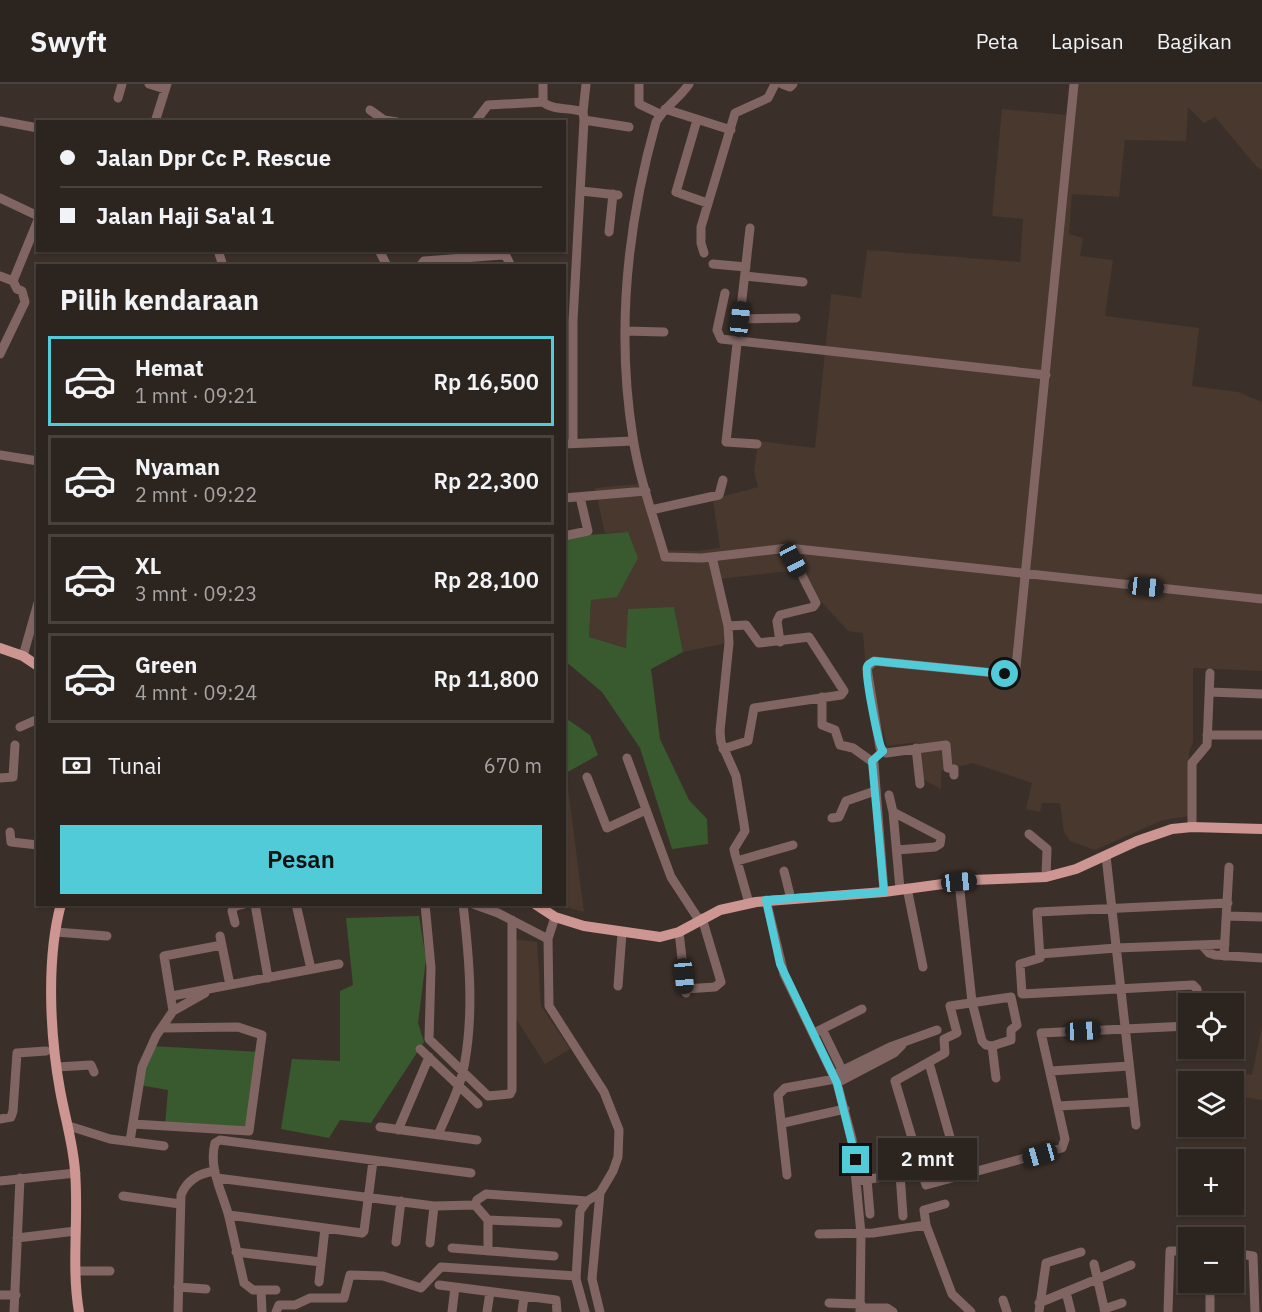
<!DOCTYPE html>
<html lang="id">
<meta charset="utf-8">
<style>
:root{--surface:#2c241f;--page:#342c28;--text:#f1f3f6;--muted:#a6a4a4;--line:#48413d;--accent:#52cbd8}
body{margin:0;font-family:"IBM Plex Sans",sans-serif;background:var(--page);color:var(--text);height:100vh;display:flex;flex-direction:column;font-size:22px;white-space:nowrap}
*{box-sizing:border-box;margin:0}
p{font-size:20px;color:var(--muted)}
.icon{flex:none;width:33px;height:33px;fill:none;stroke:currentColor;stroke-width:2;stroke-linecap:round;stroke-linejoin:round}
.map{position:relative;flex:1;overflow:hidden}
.side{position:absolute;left:36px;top:180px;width:530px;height:642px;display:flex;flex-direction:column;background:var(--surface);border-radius:0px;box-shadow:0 2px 4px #0004,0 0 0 2px var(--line)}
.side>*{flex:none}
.hud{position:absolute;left:36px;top:36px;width:530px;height:132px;border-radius:0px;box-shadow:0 2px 4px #0004,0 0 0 2px var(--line);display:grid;align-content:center;height:132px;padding:0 24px;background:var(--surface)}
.controls{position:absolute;left:1178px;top:909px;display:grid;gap:12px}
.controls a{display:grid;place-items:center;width:66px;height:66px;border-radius:0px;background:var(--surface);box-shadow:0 2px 4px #0004,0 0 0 2px var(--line);font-size:30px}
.end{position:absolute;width:27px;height:27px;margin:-14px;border:8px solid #52cbd8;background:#111;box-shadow:0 0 0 3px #111}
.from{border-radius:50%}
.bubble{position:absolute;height:42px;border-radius:0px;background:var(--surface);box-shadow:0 2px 4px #0004,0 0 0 2px var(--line);font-size:20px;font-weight:600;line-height:42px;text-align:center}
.car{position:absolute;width:18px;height:36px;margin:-18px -9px;border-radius:8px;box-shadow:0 0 4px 2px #0007;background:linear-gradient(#222 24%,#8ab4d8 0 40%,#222 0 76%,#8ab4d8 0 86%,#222 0)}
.hud b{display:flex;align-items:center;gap:21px;height:57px;font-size:22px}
.hud b+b{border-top:2px solid var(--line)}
.hud i{width:15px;height:15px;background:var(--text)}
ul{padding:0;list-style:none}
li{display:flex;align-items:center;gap:18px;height:90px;margin:0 12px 9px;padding:0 12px;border:3px solid var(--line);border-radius:0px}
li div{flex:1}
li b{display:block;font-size:22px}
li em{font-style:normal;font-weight:600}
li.active{border-color:var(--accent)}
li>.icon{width:54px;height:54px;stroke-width:1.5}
h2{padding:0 24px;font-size:27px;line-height:72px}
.pay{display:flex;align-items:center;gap:15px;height:66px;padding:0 24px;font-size:22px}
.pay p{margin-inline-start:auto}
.button{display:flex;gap:12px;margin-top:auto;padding:12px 24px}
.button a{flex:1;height:69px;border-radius:0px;background:var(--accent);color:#111;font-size:24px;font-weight:600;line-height:69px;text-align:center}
header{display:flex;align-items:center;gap:36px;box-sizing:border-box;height:84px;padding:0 30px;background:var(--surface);border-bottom:2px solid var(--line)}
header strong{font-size:28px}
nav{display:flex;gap:33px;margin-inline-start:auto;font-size:21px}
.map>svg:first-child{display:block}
</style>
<header>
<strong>Swyft</strong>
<nav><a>Peta</a><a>Lapisan</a><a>Bagikan</a></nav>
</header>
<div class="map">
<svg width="1262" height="1228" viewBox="0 0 1262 1228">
<rect width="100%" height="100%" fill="#3b3029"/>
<path fill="#48382e" d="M1070,0H1262V86L1257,83L1215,33L1204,39L1188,23L1186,57L1125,56L1119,113L1072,110L1069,150L1083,154L1080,172L1113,176L1105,232L1199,244L1192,302L1238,308L1262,318V587L1193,584V658L1189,668V732L1163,736L1095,766L1070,757L1064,748L1060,719H1042L1040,728L1026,725L1032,699L973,679L941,687V705L922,695L917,658L887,662L865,576L863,549L848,547L819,515L799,486L718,495L727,559L683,568L674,524L627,564L589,553L591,516L628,448L605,449L595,404L647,399L665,466L696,467L720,464L713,415L758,403L754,386L759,357L815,364L831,210L861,214L867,166L1020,178L1023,135L992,132L1002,25L1067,31Z
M564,689H566L584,828L559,821L564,820Z
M514,855L537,858L541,922L570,965L545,980L513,930Z
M1262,942V1016L1233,1011V998L1197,997L1206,986L1252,991Z"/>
<path fill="#39592e" d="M628,448L638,474L617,513L591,516L589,553L626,564L628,525L674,523L683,568L651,585L660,655L689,716L707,735L708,760L672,765L640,664L602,608L564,576V453Z
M564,633L590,651L598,671L566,689H564Z
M419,832L426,875L418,939L424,958L371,1039L340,1036L329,1054L281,1045L292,975L340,977V907L353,901L346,834Z
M151,962L262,968L252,1045L165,1041L168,1006L139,1001Z"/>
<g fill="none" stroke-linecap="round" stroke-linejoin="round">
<path stroke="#806563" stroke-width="9" d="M149,0L165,5
M543,0V18C553,27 571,23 583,28L584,36L573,237V359
M639,0V20L660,30
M689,0C679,15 664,23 656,38C627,141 616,248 633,354C639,394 654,434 665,473L702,474L788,464L1262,515
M782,0L790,3L793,0
M118,14L122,0
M665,25L731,46
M370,26L384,36L397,38
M583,28L586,0
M584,36L629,43
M697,36L676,108L707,119
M0,37L38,44
M155,38L167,0
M475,38L488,21L543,18
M581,107L618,111
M0,114L38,132
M750,144L726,358L757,360
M609,148L613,110
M218,166L223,182
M379,166L387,182
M704,169L701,159V143L735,29L768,14L775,0
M713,180L746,183
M420,182L424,177L502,171L506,172L511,182
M0,192L13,197
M745,192L803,198
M725,209L717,246L721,255L1046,291
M740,235L796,234
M625,247L664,248
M0,270L25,218L22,207L17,205L13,197L38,136
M564,360L633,357
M0,371L38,377
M564,414L646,407
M651,426L719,411L723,396
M564,452L588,447L580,413
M712,473L728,542L729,559L720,647L721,658L736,692L744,740L745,747L734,765L735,770L749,819
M780,558L777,537L780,531L813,523L816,519L788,464
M23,572L38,519
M1210,608L1262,610
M822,613V641L835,646L840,661L853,664L874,679L884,808
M20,643L38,635
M1207,651H1262
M916,664L920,700
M723,665L748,657L754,624L841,611L844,607L809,553L759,559L746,541L728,542
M627,674L671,793L699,836
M954,691V685L948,684L946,661L886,669L880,664L867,584L874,577L1005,590L1014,587L1016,583L1074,0
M587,693L607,744L646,726
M0,694L13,693L15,661
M889,711L893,728L900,805
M893,728L941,753L940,760L935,763L897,766
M832,734L839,733L846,717L875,707
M1192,743V679L1207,661L1210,589
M10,748L11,758L38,761
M1029,750L1047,765L1046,793
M1106,772L1136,1041
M737,777L793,761
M784,787L791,815
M959,798L972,918L982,957L986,961L992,962
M907,804L923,883
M766,816L784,890L837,999L852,1055L861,1150L860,1228
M255,820L268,894
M296,820L311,885
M425,820L431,884L429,955L488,1012L510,1010L512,1006V836
M473,820L498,829L548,855
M1227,832L1262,833
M555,833L548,855L549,922L604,1008L619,1046L618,1073L613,1087L600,1109L587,1117L580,1127L576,1195L585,1228
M235,839L232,827L235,822L244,820
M56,848L107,852
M679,848L686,909
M220,852L230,901
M1202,861L1209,869L1215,871L1262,874
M1040,870L1116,864L1225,860
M1224,872L1229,783
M618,902L622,849
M685,905L715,903L721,898L702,834
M172,912L339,880
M1198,920L1197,905L1193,901L1022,910L1020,880L1040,874L1037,828L1228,819
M173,927L205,909
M822,945L842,986
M814,949L862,925
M420,965L478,1020
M929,979L961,1092
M57,983L91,981L94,988
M1051,987L1129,982
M833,991L890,963L937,946
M996,994L992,962L1011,956V946L1017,941L1011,913L950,922L957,949L944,955L945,969L895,997L926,1101L1062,1064L1065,1055L1041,949L1188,942
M837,999L894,969L902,961
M1058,1022L1133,1018
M0,1035L11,1033L13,1027L17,969L46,967
M783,1039L845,1025
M133,1040L249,1047L262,951L238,943L162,944
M69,1042L110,1055L164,1062
M380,1043L477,1056
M398,1046L429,973
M438,1051C448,1027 461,1003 465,977C474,925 469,872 463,820
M130,1057L142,983L156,952L173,927L164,872L222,861
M787,1091L778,1011L785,1004L835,995
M217,1094L434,1122L475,1121L477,1116L486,1110L587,1117
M867,1096L870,1130
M0,1097L76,1089
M858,1097L900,1090L903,1132
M600,1109L592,1195L600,1228
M123,1112L180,1120
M475,1121L488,1136V1167
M229,1131L362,1149L364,1147L373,1077
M488,1136L558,1139
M926,1141L924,1126L945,1120
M819,1150L873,1149L926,1141L952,1210L971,1228
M17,1154L76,1147
M396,1158L401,1117
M430,1159L434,1122
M452,1164L554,1172
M236,1168L321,1178
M1233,1169L1253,1172L1255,1228
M1094,1180L1105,1228
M76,1187H110
M319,1198L325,1144
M1210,1198V1228
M439,1201L556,1216L557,1228
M178,1203L206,1205
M261,1206L262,1228
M276,1206H253L244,1199C239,1177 234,1155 229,1133C223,1109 208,1085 215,1059L220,1056L471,1089
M1066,1208L1071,1228
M0,1211H16
M1003,1216L1007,1228
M829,1219L861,1220
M1039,1219L1131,1181
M860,1224H887L893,1228
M1104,1225L1122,1219
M14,1228L20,1094
M178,1228L181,1111C187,1096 199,1089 215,1087
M276,1228L279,1221H295L310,1214H344L350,1191L383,1192L421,1204L441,1183L576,1192
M452,1228L455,1203
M487,1228L490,1208
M522,1228L524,1213
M1039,1228L1046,1179L1081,1168
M1168,1228L1170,1167H1188"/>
<path stroke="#cd9692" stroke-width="10" d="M0,564L23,572L38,582
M61,820C46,875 50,951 60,1006C65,1034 73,1059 75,1087C79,1134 71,1182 79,1228
M535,820L555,833L584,842L660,853L679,848L720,826L756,818L884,808L972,796L1046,793L1076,785L1137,757L1172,745L1192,743L1262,745"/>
</g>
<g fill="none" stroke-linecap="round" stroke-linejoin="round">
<path stroke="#52cbd8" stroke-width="8" d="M856,1076L837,999L780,880L766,816L884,808L872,677L883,667C878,661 865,591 867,583C868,579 871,579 874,577L1005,590"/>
</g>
</svg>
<div class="controls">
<a><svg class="icon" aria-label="locate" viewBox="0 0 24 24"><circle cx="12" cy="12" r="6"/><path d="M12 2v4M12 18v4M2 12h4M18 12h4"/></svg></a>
<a><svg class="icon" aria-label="layers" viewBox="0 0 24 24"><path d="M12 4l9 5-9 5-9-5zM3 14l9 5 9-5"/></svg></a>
<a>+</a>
<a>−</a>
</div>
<i class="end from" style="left:1005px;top:590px"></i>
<i class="end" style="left:856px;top:1076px"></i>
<div class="bubble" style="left:878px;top:1054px;width:99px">2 mnt</div>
<i class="car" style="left:740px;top:235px;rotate:6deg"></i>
<i class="car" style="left:793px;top:476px;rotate:152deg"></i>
<i class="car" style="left:1146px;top:503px;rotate:96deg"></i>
<i class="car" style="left:959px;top:798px;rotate:84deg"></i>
<i class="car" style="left:684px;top:892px;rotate:175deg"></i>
<i class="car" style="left:1083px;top:947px;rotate:87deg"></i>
<i class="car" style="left:1040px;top:1071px;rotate:254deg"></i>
<div class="hud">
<b><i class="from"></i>Jalan Dpr Cc P. Rescue</b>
<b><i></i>Jalan Haji Sa'al 1</b>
</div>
<section class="side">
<h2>Pilih kendaraan</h2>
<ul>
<li class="active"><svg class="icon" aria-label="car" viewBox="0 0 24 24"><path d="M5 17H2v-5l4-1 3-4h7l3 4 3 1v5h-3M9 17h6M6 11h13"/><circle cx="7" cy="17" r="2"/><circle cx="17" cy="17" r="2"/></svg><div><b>Hemat</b><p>1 mnt · 09:21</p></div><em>Rp 16,500</em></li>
<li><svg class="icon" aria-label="car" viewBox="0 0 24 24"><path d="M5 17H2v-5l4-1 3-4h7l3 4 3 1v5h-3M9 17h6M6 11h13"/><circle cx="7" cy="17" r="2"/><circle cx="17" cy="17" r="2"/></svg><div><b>Nyaman</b><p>2 mnt · 09:22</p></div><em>Rp 22,300</em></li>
<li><svg class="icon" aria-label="car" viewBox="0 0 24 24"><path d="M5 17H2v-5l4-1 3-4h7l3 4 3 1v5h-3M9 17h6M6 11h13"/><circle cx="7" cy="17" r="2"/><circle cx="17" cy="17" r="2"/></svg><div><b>XL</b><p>3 mnt · 09:23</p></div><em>Rp 28,100</em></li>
<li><svg class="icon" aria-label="car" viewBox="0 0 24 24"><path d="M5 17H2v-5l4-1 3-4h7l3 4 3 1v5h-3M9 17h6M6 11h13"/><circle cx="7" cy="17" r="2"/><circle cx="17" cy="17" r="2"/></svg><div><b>Green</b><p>4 mnt · 09:24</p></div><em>Rp 11,800</em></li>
</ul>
<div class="pay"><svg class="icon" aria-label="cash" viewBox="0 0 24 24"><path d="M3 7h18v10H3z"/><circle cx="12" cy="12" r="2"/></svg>Tunai<p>670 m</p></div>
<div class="button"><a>Pesan</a></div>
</section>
</div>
